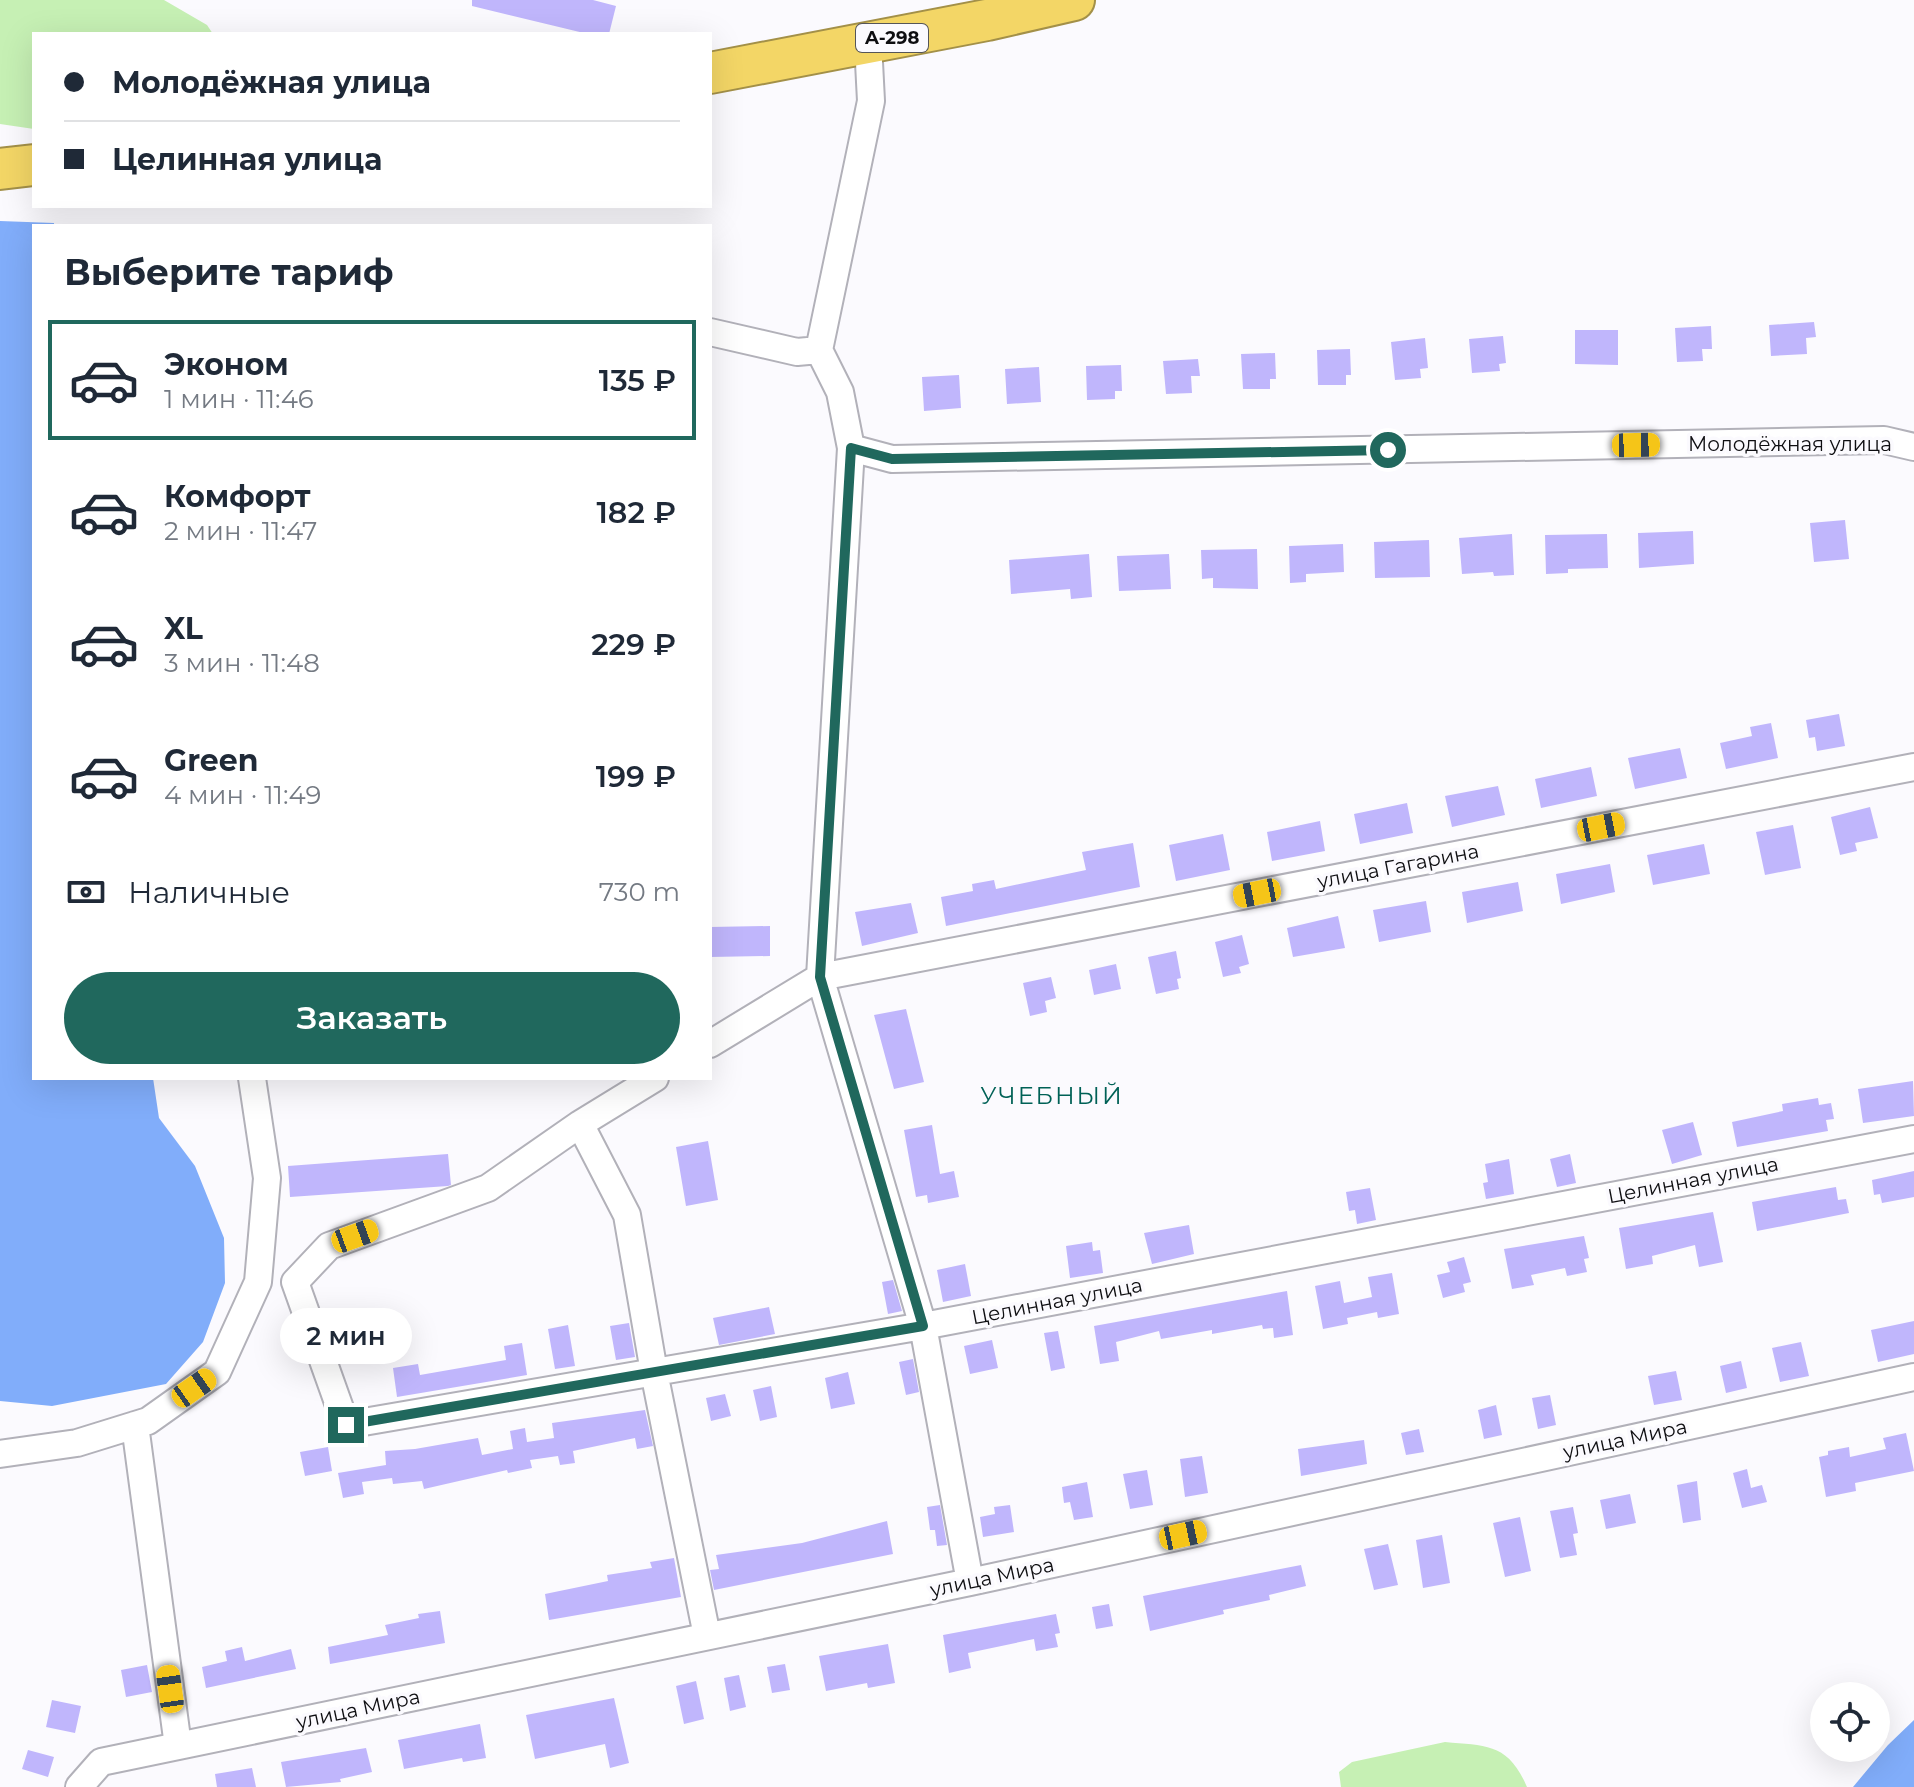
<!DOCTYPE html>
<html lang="ru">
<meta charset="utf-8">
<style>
:root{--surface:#fff;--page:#f2f2f3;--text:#1f2937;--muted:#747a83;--line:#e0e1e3;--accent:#20685d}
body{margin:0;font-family:Montserrat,sans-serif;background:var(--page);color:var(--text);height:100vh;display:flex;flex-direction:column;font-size:30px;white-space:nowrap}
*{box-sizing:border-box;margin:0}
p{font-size:26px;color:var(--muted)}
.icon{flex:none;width:44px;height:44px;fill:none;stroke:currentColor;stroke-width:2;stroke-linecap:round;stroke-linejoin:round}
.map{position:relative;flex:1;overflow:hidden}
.sheet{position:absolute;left:32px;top:224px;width:680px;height:856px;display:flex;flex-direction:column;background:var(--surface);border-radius:0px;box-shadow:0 8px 32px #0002}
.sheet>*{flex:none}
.banner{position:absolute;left:32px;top:32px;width:680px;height:176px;border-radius:0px;box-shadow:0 8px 32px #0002;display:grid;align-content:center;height:176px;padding:0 32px;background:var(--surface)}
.buttons{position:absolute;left:1810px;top:1682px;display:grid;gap:16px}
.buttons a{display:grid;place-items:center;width:80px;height:80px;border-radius:50%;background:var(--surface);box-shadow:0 8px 32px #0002;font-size:40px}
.end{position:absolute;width:36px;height:36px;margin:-18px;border:10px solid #20685d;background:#fff;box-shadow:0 0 0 4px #fff}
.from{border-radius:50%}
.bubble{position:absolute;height:56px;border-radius:28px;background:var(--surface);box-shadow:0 8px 32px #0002;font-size:26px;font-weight:600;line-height:56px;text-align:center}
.car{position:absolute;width:24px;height:48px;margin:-24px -12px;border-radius:10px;box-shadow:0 0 6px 2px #0007;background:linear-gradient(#f5c518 24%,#345 0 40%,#f5c518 0 76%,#345 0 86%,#f5c518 0)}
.banner b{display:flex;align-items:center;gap:28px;height:76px;font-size:30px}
.banner b+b{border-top:2px solid var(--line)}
.banner i{width:20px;height:20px;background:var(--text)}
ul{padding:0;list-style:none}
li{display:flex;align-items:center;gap:24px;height:120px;margin:0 16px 12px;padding:0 16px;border:4px solid transparent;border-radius:0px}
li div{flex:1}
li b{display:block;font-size:30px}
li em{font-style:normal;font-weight:600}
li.selected{border-color:var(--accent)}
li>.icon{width:72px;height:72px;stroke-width:1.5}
h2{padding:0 32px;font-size:36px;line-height:96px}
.pay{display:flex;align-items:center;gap:20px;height:88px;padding:0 32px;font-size:30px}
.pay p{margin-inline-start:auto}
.action{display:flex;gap:16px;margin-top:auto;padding:16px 32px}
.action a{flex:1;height:92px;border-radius:48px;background:var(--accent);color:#fff;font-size:32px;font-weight:600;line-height:92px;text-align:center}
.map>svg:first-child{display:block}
</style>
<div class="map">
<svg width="1914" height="1787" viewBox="0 0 1914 1787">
<rect width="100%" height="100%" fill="#fbfafe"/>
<path fill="#c6f0b4" d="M0,0H164L207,25L213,34H34V129L0,124Z
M1445,1742C1487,1746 1508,1743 1527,1787H1341L1339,1772L1352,1762Z"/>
<path fill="#81adfa" d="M0,221L54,223V226H34V1078H153L159,1118L195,1166L224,1238L225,1283L203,1342L166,1384L52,1406L0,1401Z
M1914,1720V1787H1853L1888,1745Z"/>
<path fill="#c0b6fc" d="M472,0H593L616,6L609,34H588L472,6Z
M1814,322L1816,337L1806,338L1807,354L1771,356L1769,325Z
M1711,326L1712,349H1702L1703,361L1677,362L1675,328Z
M1575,330H1618V365L1575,364Z
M1503,336L1506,363L1499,364L1500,371L1472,373L1469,339Z
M1425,338L1428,368L1420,369L1421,378L1395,380L1391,342Z
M1350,349L1351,375H1346V385H1318L1317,350Z
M1275,353L1276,379H1270V389H1243L1241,354Z
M1198,359L1200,376H1191L1192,393L1166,394L1163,361Z
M1121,365L1122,391H1115V399L1087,400L1086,366Z
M1039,367L1041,402L1007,404L1005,369Z
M959,375L961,408L924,411L922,377Z
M1845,520L1849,559L1814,562L1810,523Z
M1693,531L1694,564L1639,568L1638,533Z
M1512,534L1514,575L1494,576L1493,572L1462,574L1459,538Z
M1607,534L1608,568L1568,569V573L1546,574L1545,535Z
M1429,540L1430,577L1375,578L1374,542Z
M1343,544L1344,572L1306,574V582L1290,583L1289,546Z
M1257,549L1258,589L1213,588V578L1202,579L1201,550Z
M1089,554L1092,597L1071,599L1070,589L1011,594L1009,560Z
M1169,554L1171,589L1119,591L1117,556Z
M1839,714L1845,746L1817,751L1815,737L1809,738L1806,720Z
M1771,723L1778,758L1726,769L1720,743L1752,736L1750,727Z
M1680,748L1687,778L1635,789L1628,758Z
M1591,767L1597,796L1541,808L1535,779Z
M1498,786L1505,815L1452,827L1445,796Z
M1407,803L1413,833L1360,844L1354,814Z
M1870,807L1878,838L1855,843L1857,851L1840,855L1831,817Z
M1320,821L1325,851L1272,861L1267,832Z
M1793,825L1801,868L1765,875L1756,832Z
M1223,834L1230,870L1176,881L1169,845Z
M1133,843L1140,887L946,926L941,897L973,891L972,884L994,880L996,889L1086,870L1082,852Z
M1704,844L1710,874L1653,885L1647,855Z
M1610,864L1615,892L1561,904L1556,874Z
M1518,882L1523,911L1467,923L1462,892Z
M1426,901L1431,932L1379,942L1373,910Z
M911,903L918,933L862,946L855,912Z
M1338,916L1345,948L1293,957L1287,928Z
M770,926V956L710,957V927Z
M1242,935L1249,964L1239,967L1241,973L1223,977L1215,942Z
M1176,951L1181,978L1177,979L1179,989L1156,994L1148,957Z
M1116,964L1121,989L1094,995L1089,970Z
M1051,977L1056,998L1045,1001L1047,1012L1030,1016L1023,983Z
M906,1009L924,1082L894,1089L874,1015Z
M1913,1081L1914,1116L1863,1123L1858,1089Z
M1818,1098L1819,1105L1831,1103L1834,1119L1826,1120L1828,1131L1737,1147L1732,1122L1783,1111L1782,1104Z
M1693,1122L1702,1155L1672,1164L1662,1130Z
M932,1125L940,1174L954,1171L959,1197L928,1203L927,1195L916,1197L904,1130Z
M708,1141L718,1200L686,1206L676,1147Z
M448,1154L451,1185L448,1186L290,1197L288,1166Z
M1570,1154L1576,1183L1557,1187L1550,1159Z
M1509,1159L1514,1194L1486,1199L1483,1183L1488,1182L1485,1164Z
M1914,1171V1197L1882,1203L1880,1194L1874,1195L1872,1180Z
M1836,1187L1838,1200L1846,1199L1849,1213L1757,1231L1752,1202Z
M1370,1188L1376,1220L1357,1224L1355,1210L1349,1211L1346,1192Z
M1713,1212L1723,1262L1699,1267L1695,1245L1652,1256L1653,1264L1626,1269L1619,1228Z
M1189,1225L1194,1254L1152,1264L1144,1233Z
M1584,1236L1589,1258L1584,1259L1587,1272L1567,1276L1565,1268L1531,1275L1534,1285L1512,1289L1504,1249Z
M1092,1242L1093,1251L1100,1250L1103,1273L1070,1278L1066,1246Z
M1464,1257L1471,1282L1463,1284L1465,1292L1443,1298L1437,1275L1450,1272L1447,1262Z
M965,1264L971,1296L943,1302L937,1270Z
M1392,1273L1399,1314L1378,1318L1377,1312L1347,1318L1348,1324L1323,1329L1315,1286L1340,1281L1344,1303L1372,1297L1368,1277Z
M893,1280L902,1311L888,1314L882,1282Z
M1287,1291L1293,1335L1274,1338L1273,1328L1263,1329L1262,1325L1212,1334V1330L1161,1339L1159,1331L1116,1342L1119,1361L1100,1364L1094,1326Z
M769,1307L775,1334L719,1345L713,1318Z
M1914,1321V1354L1878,1362L1871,1330Z
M629,1323L635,1357L616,1360L610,1326Z
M568,1325L575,1366L555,1369L548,1329Z
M1058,1331L1065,1368L1051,1371L1044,1333Z
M992,1340L998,1368L970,1374L964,1346Z
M1801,1342L1809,1376L1780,1382L1772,1348Z
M522,1343L527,1375L397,1397L393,1368L418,1364L420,1375L506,1360L504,1346Z
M913,1359L919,1392L906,1395L899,1362Z
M1741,1361L1747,1388L1726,1393L1720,1366Z
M1676,1371L1682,1400L1654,1405L1648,1376Z
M848,1372L855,1404L831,1409L825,1378Z
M771,1386L777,1417L760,1421L753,1390Z
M725,1394L731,1416L711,1421L706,1398Z
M1550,1395L1556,1425L1538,1429L1532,1398Z
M1496,1405L1502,1435L1484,1439L1478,1410Z
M645,1410L653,1446L637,1449L635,1438L573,1451L575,1463L560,1465L558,1456L530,1460L532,1468L508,1473L507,1470L424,1489L422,1481L393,1484L392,1478L362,1482L364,1494L343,1498L338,1473L386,1465L385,1451L415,1449L478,1438L482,1455L513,1449L510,1431L525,1428L527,1442L554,1438L552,1423Z
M1419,1429L1424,1452L1406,1455L1401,1433Z
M1906,1433L1914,1471L1855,1483L1856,1491L1826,1497L1819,1457L1828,1455V1451L1849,1447L1850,1457L1886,1449L1883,1438Z
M1364,1440L1367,1464L1301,1476L1298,1449Z
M328,1447L332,1471L305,1476L300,1452Z
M1202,1456L1208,1493L1185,1497L1180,1459Z
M1747,1469L1751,1488L1762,1485L1767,1502L1742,1508L1733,1473Z
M1147,1470L1153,1505L1130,1509L1123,1474Z
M1697,1481L1701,1520L1683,1523L1677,1485Z
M1087,1482L1093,1517L1074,1520L1070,1502L1064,1503L1062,1487Z
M1630,1494L1636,1523L1606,1529L1600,1500Z
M940,1505L947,1545L937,1546L935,1530H930L927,1507Z
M1010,1505L1014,1532L983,1537L980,1517L995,1514L994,1507Z
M1573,1507L1578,1533L1573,1534L1577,1555L1560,1558L1550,1511Z
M1520,1517L1531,1571L1505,1577L1493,1523Z
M887,1521L893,1554L714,1590L710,1570L719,1569L716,1555L802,1543Z
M1442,1535L1450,1583L1423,1588L1416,1540Z
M1388,1544L1398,1585L1374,1590L1364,1549Z
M674,1558L681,1597L549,1620L545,1594L608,1581L607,1575L652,1568L650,1562Z
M1301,1565L1306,1586L1269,1595L1270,1600L1223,1610L1224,1614L1150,1631L1143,1596Z
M1109,1604L1113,1626L1096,1629L1092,1607Z
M440,1611L445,1643L330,1664L328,1647L388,1635L385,1625L419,1618L418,1614Z
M1056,1614L1060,1633L1055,1634L1058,1647L1036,1651L1034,1639L968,1653L971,1668L949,1673L943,1635Z
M888,1644L895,1683L868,1688L867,1683L826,1691L819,1656Z
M242,1647L245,1661L291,1649L296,1669L206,1688L202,1667L227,1661L225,1651Z
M785,1664L790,1690L772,1693L767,1667Z
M147,1665L152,1692L126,1697L121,1670Z
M739,1675L746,1707L730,1711L724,1678Z
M696,1681L704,1719L684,1724L676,1686Z
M614,1698L629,1763L610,1768L605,1744L535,1759L526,1715Z
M52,1700L81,1706L75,1733L46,1727Z
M480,1724L486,1758L463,1762L462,1758L404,1769L398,1740Z
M366,1748L372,1772L340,1779L341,1782L286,1787L281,1762Z
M28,1750L54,1757L48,1777L22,1769Z
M252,1768L256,1787H217L215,1774Z"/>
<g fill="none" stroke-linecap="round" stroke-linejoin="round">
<g stroke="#b2b1b9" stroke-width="30">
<path id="minor" d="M868,43L871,101L819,350L840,392L851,448L820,977L923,1326L970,1582
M710,332L797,352L819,350
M851,448L892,459L1884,440L1914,447
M710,1044L820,977L1914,767
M580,1124L627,1215L654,1372L707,1636
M295,1282L346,1425L923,1326L1914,1139
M295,1282L329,1246L488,1188L580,1124L655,1078
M135,1425L178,1746
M0,1454L77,1443L148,1421L217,1372L258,1282L267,1178L252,1078
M79,1787L101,1762L970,1582L1914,1377"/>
</g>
<g stroke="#a39048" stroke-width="44">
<path id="highway" d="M710,73L987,20L1074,0
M0,169L34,165"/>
</g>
<use href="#minor" stroke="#fff" stroke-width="26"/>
<use href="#highway" stroke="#f3d666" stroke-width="40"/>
</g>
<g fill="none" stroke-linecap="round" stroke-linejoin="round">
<path stroke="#20685d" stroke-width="10" d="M346,1425L923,1326L820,977L851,448L892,459L1388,450"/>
</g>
<g text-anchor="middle" stroke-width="7" stroke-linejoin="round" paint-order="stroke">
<rect fill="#fbfafe" stroke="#555558" stroke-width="2" x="856" y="24" width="72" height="28" rx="6"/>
<g font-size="18" font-weight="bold" fill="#0e0e11">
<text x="892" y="44">А-298</text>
</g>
<g font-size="20" fill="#0e0e11" stroke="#fbfafe">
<text x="1790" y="451">Молодёжная улица</text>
<text transform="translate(1398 866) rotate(-11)" y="7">улица Гагарина</text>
<text transform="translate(1693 1180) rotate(-11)" y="7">Целинная улица</text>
<text transform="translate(1057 1301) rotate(-11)" y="7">Целинная улица</text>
<text transform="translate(1625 1439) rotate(-12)" y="7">улица Мира</text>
<text transform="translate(992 1577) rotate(-12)" y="7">улица Мира</text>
<text transform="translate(358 1709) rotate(-12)" y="7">улица Мира</text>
</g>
<g font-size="24" letter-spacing="2" fill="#006156" stroke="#fbfafe">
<text x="1052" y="1104">УЧЕБНЫЙ</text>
</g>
</g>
</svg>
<div class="buttons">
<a><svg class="icon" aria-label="locate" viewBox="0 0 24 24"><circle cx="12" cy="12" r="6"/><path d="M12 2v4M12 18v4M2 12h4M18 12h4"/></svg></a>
</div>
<i class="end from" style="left:1388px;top:450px"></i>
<i class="end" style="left:346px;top:1425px"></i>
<div class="bubble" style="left:280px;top:1308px;width:132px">2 мин</div>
<i class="car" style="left:1636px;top:445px;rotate:89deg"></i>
<i class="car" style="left:1601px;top:827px;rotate:79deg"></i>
<i class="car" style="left:1257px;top:893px;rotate:259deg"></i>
<i class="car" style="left:355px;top:1236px;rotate:70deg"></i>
<i class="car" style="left:194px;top:1388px;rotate:55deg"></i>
<i class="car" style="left:1183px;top:1535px;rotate:78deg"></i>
<i class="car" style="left:170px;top:1689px;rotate:352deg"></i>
<div class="banner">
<b><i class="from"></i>Молодёжная улица</b>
<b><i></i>Целинная улица</b>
</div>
<section class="sheet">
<h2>Выберите тариф</h2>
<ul>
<li class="selected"><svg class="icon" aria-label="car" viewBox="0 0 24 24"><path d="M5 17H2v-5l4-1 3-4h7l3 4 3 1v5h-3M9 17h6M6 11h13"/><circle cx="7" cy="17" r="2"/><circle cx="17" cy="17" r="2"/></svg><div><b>Эконом</b><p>1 мин · 11:46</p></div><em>135 ₽</em></li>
<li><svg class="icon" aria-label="car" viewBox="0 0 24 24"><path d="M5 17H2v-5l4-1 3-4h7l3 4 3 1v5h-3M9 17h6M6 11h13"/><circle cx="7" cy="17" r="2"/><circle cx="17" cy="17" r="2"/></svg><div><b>Комфорт</b><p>2 мин · 11:47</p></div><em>182 ₽</em></li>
<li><svg class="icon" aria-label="car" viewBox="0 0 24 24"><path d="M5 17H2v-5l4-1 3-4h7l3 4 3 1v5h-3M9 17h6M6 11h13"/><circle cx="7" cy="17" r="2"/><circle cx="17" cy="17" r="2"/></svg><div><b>XL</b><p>3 мин · 11:48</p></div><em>229 ₽</em></li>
<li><svg class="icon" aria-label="car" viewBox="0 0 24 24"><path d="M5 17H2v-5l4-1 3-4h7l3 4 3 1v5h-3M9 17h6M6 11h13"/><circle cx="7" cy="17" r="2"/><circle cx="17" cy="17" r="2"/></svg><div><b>Green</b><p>4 мин · 11:49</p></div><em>199 ₽</em></li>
</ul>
<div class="pay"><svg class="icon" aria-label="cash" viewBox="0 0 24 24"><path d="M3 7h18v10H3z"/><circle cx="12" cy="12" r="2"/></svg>Наличные<p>730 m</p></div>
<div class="action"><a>Заказать</a></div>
</section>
</div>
